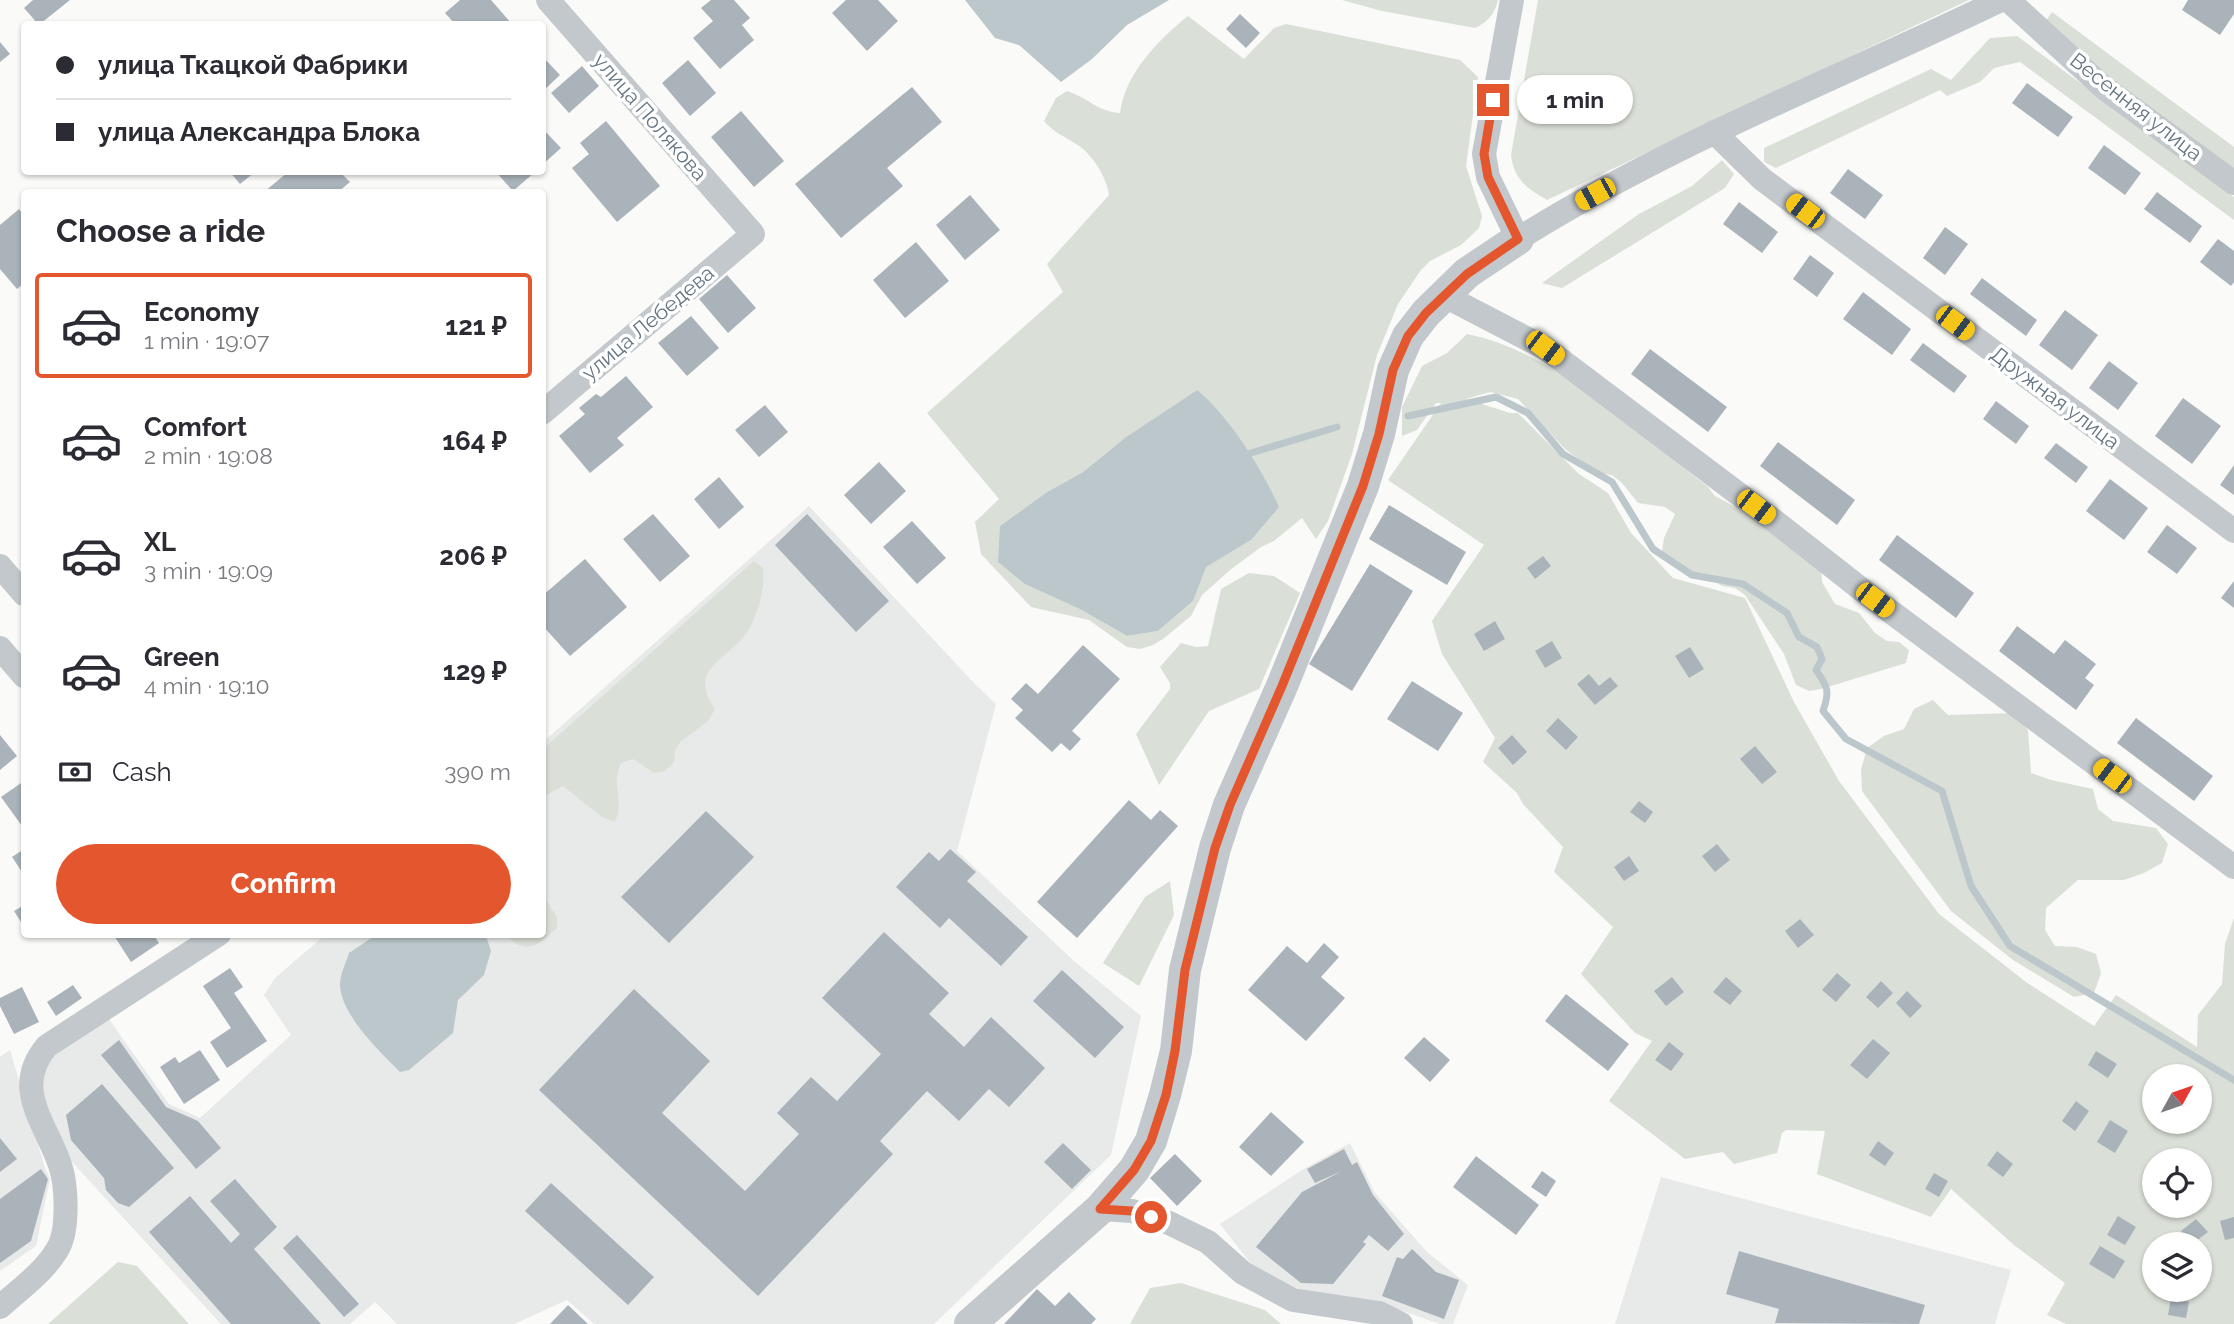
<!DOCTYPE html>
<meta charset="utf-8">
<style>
:root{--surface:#fff;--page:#f7f7f7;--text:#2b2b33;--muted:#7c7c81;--line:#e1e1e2;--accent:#e4572e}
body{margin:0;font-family:Raleway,sans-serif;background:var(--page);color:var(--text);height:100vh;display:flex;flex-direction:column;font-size:26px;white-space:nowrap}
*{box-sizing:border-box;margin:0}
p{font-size:23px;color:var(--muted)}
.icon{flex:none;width:38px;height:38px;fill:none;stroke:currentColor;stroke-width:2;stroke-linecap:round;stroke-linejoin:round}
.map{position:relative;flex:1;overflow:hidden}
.drawer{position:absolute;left:21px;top:189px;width:525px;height:749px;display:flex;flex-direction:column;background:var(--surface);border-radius:7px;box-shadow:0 2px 5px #0004}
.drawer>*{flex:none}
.top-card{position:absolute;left:21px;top:21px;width:525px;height:154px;border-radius:7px;box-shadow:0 2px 5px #0004;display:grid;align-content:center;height:154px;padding:0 35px;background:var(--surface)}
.needle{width:46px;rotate:50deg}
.tools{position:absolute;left:2142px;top:1064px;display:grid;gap:14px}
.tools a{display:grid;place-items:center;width:70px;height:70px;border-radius:50%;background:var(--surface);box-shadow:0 2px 5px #0004;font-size:35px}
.end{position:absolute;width:32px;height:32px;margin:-16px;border:9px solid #e4572e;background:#fff;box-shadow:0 0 0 4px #fff}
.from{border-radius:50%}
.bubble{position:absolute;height:49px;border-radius:24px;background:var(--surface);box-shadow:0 2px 5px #0004;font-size:23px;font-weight:700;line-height:49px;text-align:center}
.car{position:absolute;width:21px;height:42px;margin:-21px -10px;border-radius:9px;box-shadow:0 0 5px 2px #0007;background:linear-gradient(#f5c518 24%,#345 0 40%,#f5c518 0 76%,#345 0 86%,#f5c518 0)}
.top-card b{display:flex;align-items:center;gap:24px;height:66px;font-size:26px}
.top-card b+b{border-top:2px solid var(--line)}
.top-card i{width:18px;height:18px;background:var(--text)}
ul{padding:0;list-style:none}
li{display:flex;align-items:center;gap:21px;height:105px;margin:0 14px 10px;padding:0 21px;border:4px solid transparent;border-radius:7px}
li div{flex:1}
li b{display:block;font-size:26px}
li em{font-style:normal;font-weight:700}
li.selected{border-color:var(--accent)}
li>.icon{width:63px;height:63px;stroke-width:1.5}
h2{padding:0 35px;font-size:32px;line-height:84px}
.pay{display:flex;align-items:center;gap:18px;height:77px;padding:0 35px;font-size:26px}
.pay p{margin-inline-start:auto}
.primary-button{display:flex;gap:14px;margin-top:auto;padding:14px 35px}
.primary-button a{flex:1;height:80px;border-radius:42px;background:var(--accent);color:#fff;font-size:28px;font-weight:700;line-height:80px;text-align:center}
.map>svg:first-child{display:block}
</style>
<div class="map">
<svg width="2234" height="1324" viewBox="0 0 2234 1324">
<rect width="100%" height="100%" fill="#fafaf8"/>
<path fill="#e8e9e9" d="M809,506L974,683L996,704L957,851L1074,961L1141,1016L1111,1155L934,1324H594L567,1300L514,1324H397L375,1302L350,1324H221L72,1162L45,1119L42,1087L45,1069L62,1046L108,1018L169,1104L200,1118L291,1035L264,995L275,978L325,935L542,934L543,742Z
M10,1050L45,1168L50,1179L36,1246L0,1271V1057Z
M1350,1143L1375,1193L1427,1252L1468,1285L1453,1324H1440L1371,1300L1299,1289L1251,1264L1220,1224L1302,1170Z
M1661,1177L2011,1270L1995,1324H1615Z"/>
<path fill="#dadfd7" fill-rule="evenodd" d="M1342,0H1498C1494,15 1489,21 1475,28L1382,11Z
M1538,0H1969L1547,200C1527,189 1514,179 1511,155Z
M2052,12L2234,147V172L2109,81L2045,22Z
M1188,16L1244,59L1274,28L1286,24L1460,60L1478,77L1466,166L1482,216L1479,228L1461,245L1430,261L1421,270L1398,304L1377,355L1352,454L1328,521L1316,539L1302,518L1274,541L1261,547L1230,570L1202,595L1191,616L1163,639L1153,645L1140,649L1127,647L1089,620L1031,607L981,554L975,522L999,499L927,413L1063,292L1047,264L1109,195C1107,178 1092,153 1076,144C1064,136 1054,133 1044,121L1056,98L1067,91C1087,97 1098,112 1120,113C1125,74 1158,40 1188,16ZM1197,390L1251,540L1205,567L1193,601L1158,631L1127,636L1078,608L1000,526L1047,492L1083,472L1126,437Z
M2017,36L2234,197V220L2020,62L1994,68L1980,82L1947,96L1940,90L1776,168L1764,162V148L1931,69L1951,80L1990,38Z
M1722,160L1734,174L1725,188L1562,288L1542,283L1639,214L1692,186Z
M1467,334C1556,352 1637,432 1707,486L1715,496L1749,514L1821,569L1822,582L1835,604L1859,613L1875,633L1887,641L1899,642L1909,650L1906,663L1821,689L1809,691L1796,685L1784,654L1745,595L1735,588L1722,586L1709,578L1684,570L1662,551L1664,538L1675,514L1665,507L1638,503L1622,483L1612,475L1597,473L1565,449L1518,399L1490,392L1466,399L1510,413H1518L1579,474L1608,493L1631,533L1673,578L1745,598L1794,702L1839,781L1939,914L2026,982L2094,1026L2116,995L2197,1047L2198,1015L2222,984L2225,944L2234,918V1324H2066L2047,1315L2065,1283L2014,1245L1951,1189L1931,1217L1817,1174L1825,1131L1786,1130L1782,1133L1777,1153L1734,1164L1723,1152L1685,1159L1609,1101L1652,1041L1635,1033L1581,974L1613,927L1554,872L1563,847L1523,804L1517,793L1483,762L1495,738L1442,654L1432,621L1484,545L1388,480L1441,403H1436L1417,430L1402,436V407L1422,366L1447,353ZM2154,1076H2200V1122H2154ZM2154,1160H2200V1206H2154ZM2154,1244H2200V1290H2154Z
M754,561L763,568C766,587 757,619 745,635C726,660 687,670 715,709L708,721L680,742L675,751L674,762L665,771L654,773L633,759L621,763C610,784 625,800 615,822L602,817L563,786L543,797V749Z
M1249,573L1274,576L1300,593L1259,689L1209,711L1159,785L1136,734L1170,689V683L1160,667L1181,643L1196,647L1208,646L1221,589Z
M1933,700L1948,715L2013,713L2028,730L2031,773L2051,780L2093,789L2098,809L2113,821L2156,828L2168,844L2162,863L2144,873L2124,880H2078L2046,908L2045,930L2055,946L2077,947L2096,954L2101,973L2094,993L2074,997L2013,960L1951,911L1862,791L1861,770L1867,748L1884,736L1904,729L1914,709Z
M1170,881L1174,915L1139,986L1103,963L1145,897Z
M543,895L557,917V928C539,944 526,957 506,935L542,934Z
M118,1262L137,1266L189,1324H48Z
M1181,1283L1265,1310L1281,1324H1130L1150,1288Z"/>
<path fill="#bbc7cb" d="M965,0H1169L1127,25L1092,59L1061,82L1019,45L995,38Z
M1197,390C1229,416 1262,469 1279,507L1251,540L1206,567L1193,601L1158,631L1127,636L1078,608L1025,584L998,562L1000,526L1047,492L1083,472L1126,437Z
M376,935H482L487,939L491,951L484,975L458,1000L453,1033L409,1070L400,1072C380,1052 341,1015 340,985C340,974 346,963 349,953Z"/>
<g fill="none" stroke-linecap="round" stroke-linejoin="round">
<path stroke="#bbc7cb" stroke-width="7" d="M1408,416L1496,397L1528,413L1563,454L1612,482L1653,549L1692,575L1743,584L1787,613L1799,637L1817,647L1822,659L1816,670C1828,687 1830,691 1823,711L1846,739L1942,791L1971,886L2010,946L2234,1080
M1241,456L1337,427"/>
</g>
<path fill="#aab3b9" d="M33,0H70L40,24H38L24,8Z
M460,0H491L512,24H455L445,13Z
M711,0H734L750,18L742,25L754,40L720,69L693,38L713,21L701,8Z
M846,0H878L898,21L867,51L832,13Z
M2188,0H2234V14L2220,35L2182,10Z
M1240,14L1260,33L1246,48L1226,29Z
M0,42L10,54L0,62Z
M542,56L560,75L542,92Z
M688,60L716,93L690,116L662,83Z
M582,66L599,86L569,113L551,93Z
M2027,83L2073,117L2058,137L2012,103Z
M912,87L942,122L887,168L903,186L841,238L795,184Z
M741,111L784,161L754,187L711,137Z
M606,121L660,186L617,222L572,168L589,154L580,143Z
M542,128L561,148L542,165Z
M2104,145L2141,173L2125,195L2088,168Z
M1848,169L1883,195L1865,219L1830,193Z
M230,172H255L240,184Z
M288,172H340L350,182L338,192H264Z
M496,172H535L513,191Z
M2157,192L2202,226L2190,243L2144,209Z
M970,195L1000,230L965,260L936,225Z
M1739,202L1778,232L1762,253L1723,224Z
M19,209L24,216V283L17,289L0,269V225Z
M1945,227L1968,244L1945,275L1923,258Z
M2218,239L2234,251V282L2231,286L2200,262Z
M916,242L949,281L905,318L873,280Z
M1810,255L1834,273L1817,297L1793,279Z
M727,275L756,308L728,333L699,299Z
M1982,278L2037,320L2026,336L1970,294Z
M1863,292L1911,329L1892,355L1843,319Z
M2065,310L2098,335L2072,370L2039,345Z
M691,316L719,348L687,376L658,343Z
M1923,343L1967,376L1954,393L1910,360Z
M1650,349L1727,407L1708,432L1631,374Z
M2109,361L2138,383L2118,410L2089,388Z
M626,376L653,407L617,438L624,445L590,473L559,436L585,414L579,408L596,394L601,397Z
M2183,398L2221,426L2192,464L2155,436Z
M1996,401L2029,426L2016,444L1983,419Z
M765,405L788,432L759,457L735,430Z
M1778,442L1855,500L1837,525L1760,466Z
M2056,443L2088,467L2076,483L2044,458Z
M879,462L906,491L871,524L844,495Z
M2234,465V495L2220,485Z
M719,477L744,507L719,529L694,499Z
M2110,479L2148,508L2124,540L2086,511Z
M1389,505L1466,552L1447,585L1369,539Z
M653,514L690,556L660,582L623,539Z
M807,514L889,601L856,632L775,545Z
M912,521L946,558L917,584L883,547Z
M2167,525L2197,548L2177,574L2147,552Z
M1897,535L1974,593L1956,618L1879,560Z
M1543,556L1551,566L1535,579L1527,568Z
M585,559L627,607L570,656L542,625V596Z
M1370,564L1413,591L1352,691L1309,664Z
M2234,581V608L2221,598Z
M1495,621L1505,639L1484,651L1474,634Z
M2017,626L2054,654L2065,640L2096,664L2085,678L2094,685L2076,710L1999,651Z
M1552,641L1562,658L1545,668L1535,651Z
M1083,645L1120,679L1072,731L1081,739L1070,751L1061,743L1052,752L1015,718L1023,710L1011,699L1026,683L1038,694Z
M1690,647L1704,669L1689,678L1675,656Z
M1589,674L1599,686L1610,677L1618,686L1595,705L1577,684Z
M1412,681L1463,713L1438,751L1387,719Z
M1558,718L1578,737L1566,750L1546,731Z
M2136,718L2213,776L2194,801L2117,743Z
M0,735L17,756L0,770Z
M1512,735L1527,752L1513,765L1498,748Z
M1755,746L1777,772L1762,784L1740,759Z
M24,781V824L22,826L1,797Z
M1129,800L1151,820L1160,810L1178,826L1077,938L1037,902Z
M1639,801L1653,812L1645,823L1630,812Z
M706,811L754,857L669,943L621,897Z
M1717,844L1730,860L1715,872L1702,856Z
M24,849V875L12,857Z
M950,849L976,872L967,881L1028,937L1001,966L949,918L940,928L896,887L929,852L939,861Z
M1629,856L1639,871L1624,881L1614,867Z
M24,905V919L21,922L14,911Z
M1800,919L1814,935L1798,948L1785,931Z
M884,932L949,993L929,1014L964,1047L991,1017L1045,1068L1009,1107L989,1089L959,1121L927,1091L880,1141L893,1154L758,1296L539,1090L634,989L710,1061L662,1113L745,1191L799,1134L777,1113L811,1077L837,1101L881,1054L822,998Z
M113,934H153L159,943L131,962Z
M1324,943L1339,957L1321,977L1345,998L1306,1041L1248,990L1287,946L1307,963Z
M230,968L243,987L234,993L267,1041L227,1068L210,1042L231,1028L203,986Z
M1062,970L1124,1027L1095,1058L1033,1001Z
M1837,973L1851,985L1836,1002L1822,990Z
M1672,977L1684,992L1666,1006L1654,991Z
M1726,977L1742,991L1730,1005L1713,992Z
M1881,981L1893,993L1878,1008L1866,997Z
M73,985L82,998L56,1016L47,1002Z
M22,987L39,1022L14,1034L0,1006V998Z
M1907,991L1922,1006L1910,1018L1896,1003Z
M1566,994L1629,1044L1608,1071L1545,1021Z
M1424,1037L1450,1060L1430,1082L1404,1058Z
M1873,1039L1890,1053L1867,1079L1850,1065Z
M119,1040L166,1107L198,1121L221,1148L196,1169L101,1055Z
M1669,1042L1684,1054L1671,1071L1655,1060Z
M200,1050L220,1080L184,1104L160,1067L175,1057L179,1063Z
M2096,1051L2117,1064L2108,1078L2088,1065Z
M102,1084L174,1168L129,1207L118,1203L106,1190L104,1178L71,1140L66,1115Z
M2076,1101L2089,1111L2075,1131L2062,1121Z
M1271,1112L1304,1142L1271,1176L1239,1147Z
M2110,1120L2128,1131L2115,1153L2097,1142Z
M0,1138L17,1159L0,1172Z
M1878,1141L1894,1153L1885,1166L1869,1155Z
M1063,1143L1091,1170L1072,1189L1044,1162Z
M1344,1149L1352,1165L1357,1162L1373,1195L1404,1234L1388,1251L1369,1235L1363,1242L1366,1244L1333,1284L1301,1283L1256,1247L1302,1192L1342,1171L1315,1183L1307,1169Z
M1997,1151L2013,1164L2003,1177L1987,1165Z
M1175,1154L1202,1181L1177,1206L1150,1178Z
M1476,1156L1539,1205L1516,1235L1453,1187Z
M41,1169L48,1179L31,1241L0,1263V1199Z
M1542,1171L1556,1181L1546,1197L1531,1187Z
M1934,1173L1948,1181L1939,1197L1925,1189Z
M235,1179L277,1227L254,1249L321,1324H231L149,1232L190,1196L231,1243L240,1234L210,1201Z
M551,1183L654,1277L628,1305L525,1211Z
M2118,1216L2136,1227L2125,1245L2107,1235Z
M2234,1217V1238L2225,1240L2220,1221Z
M2196,1219L2208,1232L2192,1244L2181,1231Z
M297,1235L359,1304L344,1317L283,1248Z
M2100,1246L2125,1261L2114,1279L2089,1264Z
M1412,1249L1436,1272L1459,1280L1444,1319L1382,1296L1397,1257L1403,1259Z
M1739,1251L1925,1305L1919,1324L1775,1323L1779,1309L1726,1294Z
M1037,1289L1055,1306L1069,1292L1096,1319L1091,1324H1004Z
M2171,1298L2189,1302L2186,1318L2168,1315Z
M568,1305L588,1324H550Z"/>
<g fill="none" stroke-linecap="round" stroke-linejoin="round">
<path stroke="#c3c8cc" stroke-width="24" d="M1512,0L1484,154L1488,177L1518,239C1671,143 1839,78 2001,0
M2008,0L2103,87L2234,183
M1714,132L1762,179L2234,531
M1443,295L1545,348L1777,523L1875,600L2234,867
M542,413L753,234L548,0
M0,566L24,594
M0,648L24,676
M1100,1209L1132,1211L1169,1223L1208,1242L1243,1273L1293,1300L1379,1313L1401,1324
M0,1307C19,1290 44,1272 57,1250C69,1232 67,1185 60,1165C46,1123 11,1088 47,1046L219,934"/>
<path stroke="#c3c8cc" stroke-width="32" d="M970,1324L1100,1209L1134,1170L1151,1141L1165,1095L1176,1051L1185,970L1215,848L1229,805L1282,686L1363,486L1379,434L1393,370L1408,336L1426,313L1467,273L1518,239"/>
</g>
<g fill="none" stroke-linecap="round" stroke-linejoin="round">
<path stroke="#e4572e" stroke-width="9" d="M1151,1217L1132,1211L1100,1209L1134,1170L1151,1141L1166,1095L1175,1051L1185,970L1215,848L1230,805L1282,686L1363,486L1379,434L1393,370L1408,336L1426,313L1467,274L1518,239L1488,177L1484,154L1493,100"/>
</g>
<g text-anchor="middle" stroke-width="7" stroke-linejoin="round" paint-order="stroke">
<g font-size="21" fill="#657683" stroke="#fff">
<text transform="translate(2136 107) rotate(38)" y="7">Весенняя улица</text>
<text transform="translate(650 117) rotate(49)" y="7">улица Полякова</text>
<text transform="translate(648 323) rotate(-40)" y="7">улица Лебедева</text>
<text transform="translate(2055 398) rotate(37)" y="7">Дружная улица</text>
</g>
</g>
</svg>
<div class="tools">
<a><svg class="needle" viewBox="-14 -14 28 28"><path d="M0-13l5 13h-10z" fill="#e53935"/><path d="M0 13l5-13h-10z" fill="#7c7c81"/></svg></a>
<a><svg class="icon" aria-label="locate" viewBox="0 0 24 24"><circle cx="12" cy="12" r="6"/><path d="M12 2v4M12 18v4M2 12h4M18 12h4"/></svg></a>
<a><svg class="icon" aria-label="layers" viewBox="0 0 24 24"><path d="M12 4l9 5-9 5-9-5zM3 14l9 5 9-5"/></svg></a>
</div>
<i class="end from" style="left:1151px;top:1217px"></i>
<i class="end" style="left:1493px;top:100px"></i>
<div class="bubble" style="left:1517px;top:75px;width:116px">1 min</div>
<i class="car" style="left:1595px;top:194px;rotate:241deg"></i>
<i class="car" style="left:1805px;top:211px;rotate:307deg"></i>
<i class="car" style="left:1955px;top:323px;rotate:127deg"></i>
<i class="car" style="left:1545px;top:348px;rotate:127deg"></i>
<i class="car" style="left:1756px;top:507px;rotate:127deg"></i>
<i class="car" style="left:1875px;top:600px;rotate:127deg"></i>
<i class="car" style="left:2112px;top:776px;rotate:307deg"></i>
<div class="top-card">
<b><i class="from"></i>улица Ткацкой Фабрики</b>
<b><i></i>улица Александра Блока</b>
</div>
<section class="drawer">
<h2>Choose a ride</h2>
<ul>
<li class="selected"><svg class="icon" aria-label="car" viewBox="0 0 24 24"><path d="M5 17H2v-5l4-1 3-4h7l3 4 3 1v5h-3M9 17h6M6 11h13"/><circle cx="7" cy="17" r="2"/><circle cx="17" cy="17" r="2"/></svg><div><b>Economy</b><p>1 min · 19:07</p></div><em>121 ₽</em></li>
<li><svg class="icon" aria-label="car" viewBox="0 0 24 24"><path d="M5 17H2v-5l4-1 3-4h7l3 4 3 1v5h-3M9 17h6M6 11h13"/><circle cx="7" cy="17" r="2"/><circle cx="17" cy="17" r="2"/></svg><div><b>Comfort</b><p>2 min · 19:08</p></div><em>164 ₽</em></li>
<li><svg class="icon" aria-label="car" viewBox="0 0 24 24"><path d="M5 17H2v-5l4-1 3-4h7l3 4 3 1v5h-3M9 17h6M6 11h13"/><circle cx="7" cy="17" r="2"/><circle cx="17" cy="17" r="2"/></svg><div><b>XL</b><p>3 min · 19:09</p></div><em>206 ₽</em></li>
<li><svg class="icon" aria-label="car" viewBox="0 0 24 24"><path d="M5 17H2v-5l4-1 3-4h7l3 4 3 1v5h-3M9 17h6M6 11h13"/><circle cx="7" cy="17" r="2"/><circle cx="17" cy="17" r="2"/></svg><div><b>Green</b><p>4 min · 19:10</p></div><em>129 ₽</em></li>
</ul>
<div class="pay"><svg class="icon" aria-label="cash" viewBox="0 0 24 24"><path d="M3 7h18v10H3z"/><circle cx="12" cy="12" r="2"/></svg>Cash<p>390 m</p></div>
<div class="primary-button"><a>Confirm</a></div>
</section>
</div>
